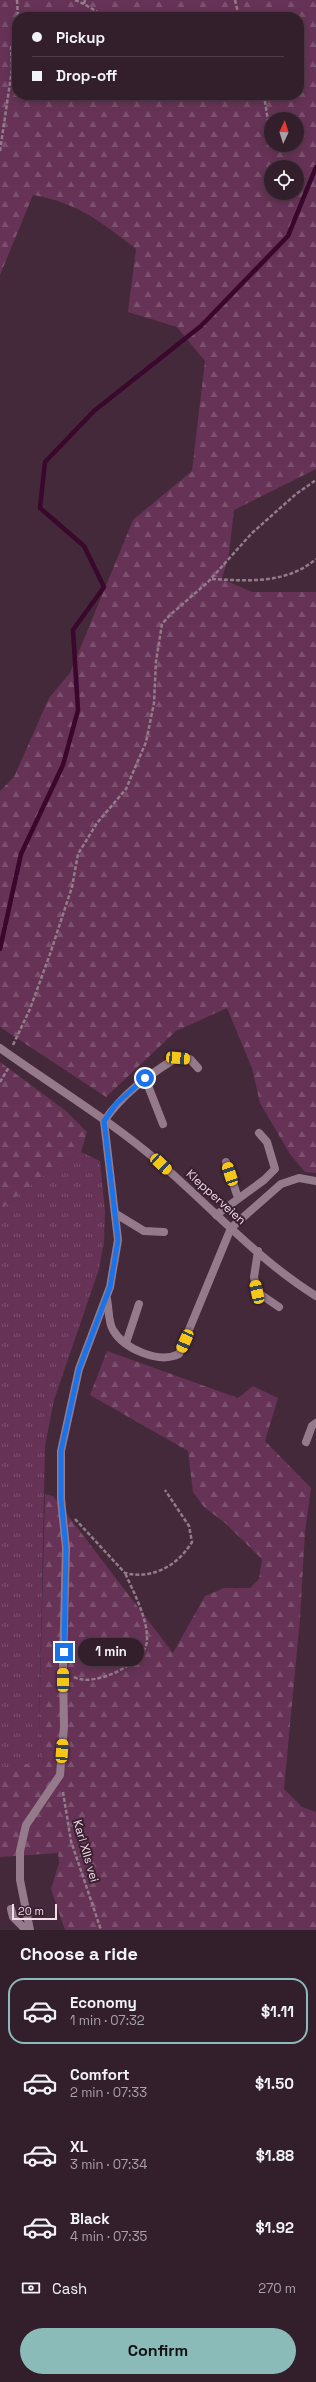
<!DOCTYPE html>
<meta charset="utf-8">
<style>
:root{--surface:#331f2c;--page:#3e2c38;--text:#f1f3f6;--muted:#a9a2a9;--line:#4e3d48;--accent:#8bbbb9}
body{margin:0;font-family:"Space Grotesk",sans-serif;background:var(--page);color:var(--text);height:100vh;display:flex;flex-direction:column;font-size:15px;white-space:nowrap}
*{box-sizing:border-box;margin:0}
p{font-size:13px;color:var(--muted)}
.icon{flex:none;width:22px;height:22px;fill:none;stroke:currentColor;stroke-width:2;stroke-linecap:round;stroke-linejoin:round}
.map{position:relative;height:1930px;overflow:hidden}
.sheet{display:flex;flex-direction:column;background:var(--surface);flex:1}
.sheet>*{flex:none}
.guide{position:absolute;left:12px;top:12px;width:292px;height:88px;border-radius:16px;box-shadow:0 2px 10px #0003,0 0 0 1px var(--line);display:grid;align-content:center;height:88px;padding:0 20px;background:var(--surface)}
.needle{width:26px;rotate:4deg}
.controls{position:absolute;left:264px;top:112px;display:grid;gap:8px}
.controls a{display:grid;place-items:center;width:40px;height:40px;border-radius:50%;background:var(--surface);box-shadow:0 2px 10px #0003,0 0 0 1px var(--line);font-size:20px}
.scale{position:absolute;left:12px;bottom:10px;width:45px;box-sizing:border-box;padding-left:4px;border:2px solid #f0dde8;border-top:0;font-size:11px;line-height:14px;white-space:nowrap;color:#f0dde8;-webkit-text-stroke:3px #391f30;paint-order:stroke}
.end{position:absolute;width:18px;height:18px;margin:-9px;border:5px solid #1a73e8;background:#fff;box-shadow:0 0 0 2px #fff}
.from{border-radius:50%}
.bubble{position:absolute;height:28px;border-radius:14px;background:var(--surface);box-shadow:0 2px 10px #0003,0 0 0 1px var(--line);font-size:13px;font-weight:700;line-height:28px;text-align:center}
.car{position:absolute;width:12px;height:24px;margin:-12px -6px;border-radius:5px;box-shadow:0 0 3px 1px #0007;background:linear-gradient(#f5c518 24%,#345 0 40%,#f5c518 0 76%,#345 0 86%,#f5c518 0)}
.guide b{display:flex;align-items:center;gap:14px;height:38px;font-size:15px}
.guide b+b{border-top:1px solid var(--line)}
.guide i{width:10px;height:10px;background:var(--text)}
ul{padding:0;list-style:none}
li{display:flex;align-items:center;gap:12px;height:66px;margin:0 8px 6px;padding:0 12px;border:2px solid transparent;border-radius:16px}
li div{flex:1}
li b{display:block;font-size:15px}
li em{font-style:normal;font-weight:700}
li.active{border-color:var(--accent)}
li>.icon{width:36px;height:36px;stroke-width:1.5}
h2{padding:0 20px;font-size:18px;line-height:48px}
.pay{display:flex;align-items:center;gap:10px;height:44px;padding:0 20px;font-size:15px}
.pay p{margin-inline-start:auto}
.action{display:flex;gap:8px;margin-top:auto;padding:8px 20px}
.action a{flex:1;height:46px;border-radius:24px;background:var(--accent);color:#111;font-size:16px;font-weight:700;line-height:46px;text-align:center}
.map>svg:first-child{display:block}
</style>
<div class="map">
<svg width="316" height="1930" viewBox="0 0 316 1930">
<defs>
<pattern id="grass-tufts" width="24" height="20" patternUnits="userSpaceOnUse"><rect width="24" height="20" fill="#663356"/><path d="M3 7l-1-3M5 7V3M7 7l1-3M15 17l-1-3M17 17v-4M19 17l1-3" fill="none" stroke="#7c506e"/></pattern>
<pattern id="forest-firs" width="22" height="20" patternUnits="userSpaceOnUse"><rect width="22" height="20" fill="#663356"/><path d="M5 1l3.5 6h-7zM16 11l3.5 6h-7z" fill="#7c506e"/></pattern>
</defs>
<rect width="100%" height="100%" fill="#44293b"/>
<path fill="url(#grass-tufts)" d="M81,1152L100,1161L105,1212L104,1242L99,1269L54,1400L45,1446L39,1731L44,1763L0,1767V1210L53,1168Z"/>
<path fill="url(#forest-firs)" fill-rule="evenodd" d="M0,0H316V469L234,510L229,553L222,579L252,592H316V1173L305,1172L290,1154L260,1103L252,1068L227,1008L176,1031L106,1097L0,1027V791L14,777L49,698L70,673L133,520L192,471L205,361L177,327L128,312L136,249C100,221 78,203 33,195L0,275ZM17,17H299V95H17ZM271,119H297V145H271ZM271,167H297V193H271Z
M0,1062L66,1111L87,1132L81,1152L53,1168L0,1210Z
M107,1351L238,1398L253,1386L278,1398L265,1441L311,1488L305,1532L300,1618L284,1789L302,1807L316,1812V1930H65L51,1889L59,1863L58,1853L0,1857V1767L44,1762L39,1731L45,1494L53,1496L173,1653L205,1596L224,1588H250L259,1579L262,1559L225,1523L204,1507L193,1492L188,1451L90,1395Z"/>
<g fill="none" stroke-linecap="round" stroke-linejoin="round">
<path stroke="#3a072d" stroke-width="4.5" d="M0,949L21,854L63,765L78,710L73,630L104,587L84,546L40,508L45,462L94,411L201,326L288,236L316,167"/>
<path stroke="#927b8a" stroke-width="2.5" stroke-dasharray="4 2" stroke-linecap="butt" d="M17,0L18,17
M75,0L84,4
M85,0L84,4L106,17
M235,0L239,17
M264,95L268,121
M0,151L12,69L11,48L17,23
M212,579C248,581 287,584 316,559
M13,1045L30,1009L50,954L72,887L78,854L97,823L126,789L146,742L154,703L156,661L162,624L170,615L208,582L252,533L296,494L316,480
M0,1082L9,1067
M75,1519L125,1573C153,1580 178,1565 192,1542L189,1526L165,1490
M74,1677C93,1688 145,1664 147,1641C148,1619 134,1593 125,1573
M63,1792L71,1841L101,1930"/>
<path stroke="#957a8b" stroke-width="8" d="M145,1078L163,1124
M104,1121C123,1094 146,1077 173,1060L178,1058L190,1059L198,1068
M226,1162L238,1198
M116,1214L144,1231L164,1232
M216,1215L264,1180L275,1169L267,1142L259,1133
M258,1251L254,1277L257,1292L279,1307
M107,1299C109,1308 108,1322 113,1330C124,1349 159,1364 179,1354L231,1228L281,1184L299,1178L316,1181
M126,1343L139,1304
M306,1442L312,1426L316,1423
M11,1909L13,1917L26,1930
M30,1930L20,1880V1851L26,1825L60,1775L64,1727L63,1665"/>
<path stroke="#957a8b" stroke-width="8" d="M0,1048C53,1086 110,1120 160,1163C211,1207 258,1260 316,1296
M63,1665L66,1548L61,1499V1451L79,1369L110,1287L118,1240L104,1121"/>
</g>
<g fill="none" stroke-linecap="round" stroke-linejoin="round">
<path stroke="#1a73e8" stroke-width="5" d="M64,1652L66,1548L61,1499V1451L79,1369L110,1287L118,1240L104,1121L116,1104L145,1078"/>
</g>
<g text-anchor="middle" stroke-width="4" stroke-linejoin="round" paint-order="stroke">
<g font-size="12" fill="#f0dde8" stroke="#391f30">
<text transform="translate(216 1197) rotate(42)" y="4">Klepperveien</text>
<text transform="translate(86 1851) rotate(74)" y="4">Karl XIIs vei</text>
</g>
</g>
</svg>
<div class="controls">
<a><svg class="needle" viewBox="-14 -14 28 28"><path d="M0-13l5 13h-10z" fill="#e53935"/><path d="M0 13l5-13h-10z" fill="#a9a2a9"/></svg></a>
<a><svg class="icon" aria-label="locate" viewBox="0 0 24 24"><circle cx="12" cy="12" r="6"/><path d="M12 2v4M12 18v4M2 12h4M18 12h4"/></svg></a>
</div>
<div class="scale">20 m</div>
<i class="end from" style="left:145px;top:1078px"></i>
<i class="end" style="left:64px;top:1652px"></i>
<div class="bubble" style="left:78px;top:1638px;width:66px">1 min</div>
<i class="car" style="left:178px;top:1058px;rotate:95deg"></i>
<i class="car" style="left:161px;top:1164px;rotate:133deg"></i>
<i class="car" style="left:230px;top:1174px;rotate:342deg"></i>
<i class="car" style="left:257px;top:1292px;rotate:348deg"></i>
<i class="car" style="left:185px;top:1341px;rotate:204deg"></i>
<i class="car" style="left:63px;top:1680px;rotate:0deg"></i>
<i class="car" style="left:62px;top:1751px;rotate:4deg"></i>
<div class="guide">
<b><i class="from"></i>Pickup</b>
<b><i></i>Drop-off</b>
</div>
</div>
<section class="sheet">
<h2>Choose a ride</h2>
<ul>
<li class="active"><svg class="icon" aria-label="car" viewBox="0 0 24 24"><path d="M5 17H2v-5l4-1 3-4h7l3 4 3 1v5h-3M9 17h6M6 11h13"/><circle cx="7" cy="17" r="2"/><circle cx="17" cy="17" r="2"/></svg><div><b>Economy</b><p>1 min · 07:32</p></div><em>$1.11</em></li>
<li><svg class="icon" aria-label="car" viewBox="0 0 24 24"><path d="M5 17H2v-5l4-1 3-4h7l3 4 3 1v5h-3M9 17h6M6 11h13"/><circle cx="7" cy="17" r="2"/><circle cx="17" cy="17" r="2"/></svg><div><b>Comfort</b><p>2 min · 07:33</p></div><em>$1.50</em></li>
<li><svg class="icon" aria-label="car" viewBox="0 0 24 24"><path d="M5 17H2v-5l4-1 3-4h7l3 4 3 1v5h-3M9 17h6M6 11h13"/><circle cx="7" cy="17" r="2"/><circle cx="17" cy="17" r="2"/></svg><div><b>XL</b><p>3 min · 07:34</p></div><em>$1.88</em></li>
<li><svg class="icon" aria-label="car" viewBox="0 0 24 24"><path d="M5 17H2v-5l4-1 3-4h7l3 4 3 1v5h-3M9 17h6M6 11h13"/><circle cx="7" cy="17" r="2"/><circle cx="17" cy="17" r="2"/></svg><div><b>Black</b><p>4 min · 07:35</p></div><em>$1.92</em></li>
</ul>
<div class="pay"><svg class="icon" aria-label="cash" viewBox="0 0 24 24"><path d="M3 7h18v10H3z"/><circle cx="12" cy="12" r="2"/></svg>Cash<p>270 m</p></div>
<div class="action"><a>Confirm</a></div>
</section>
